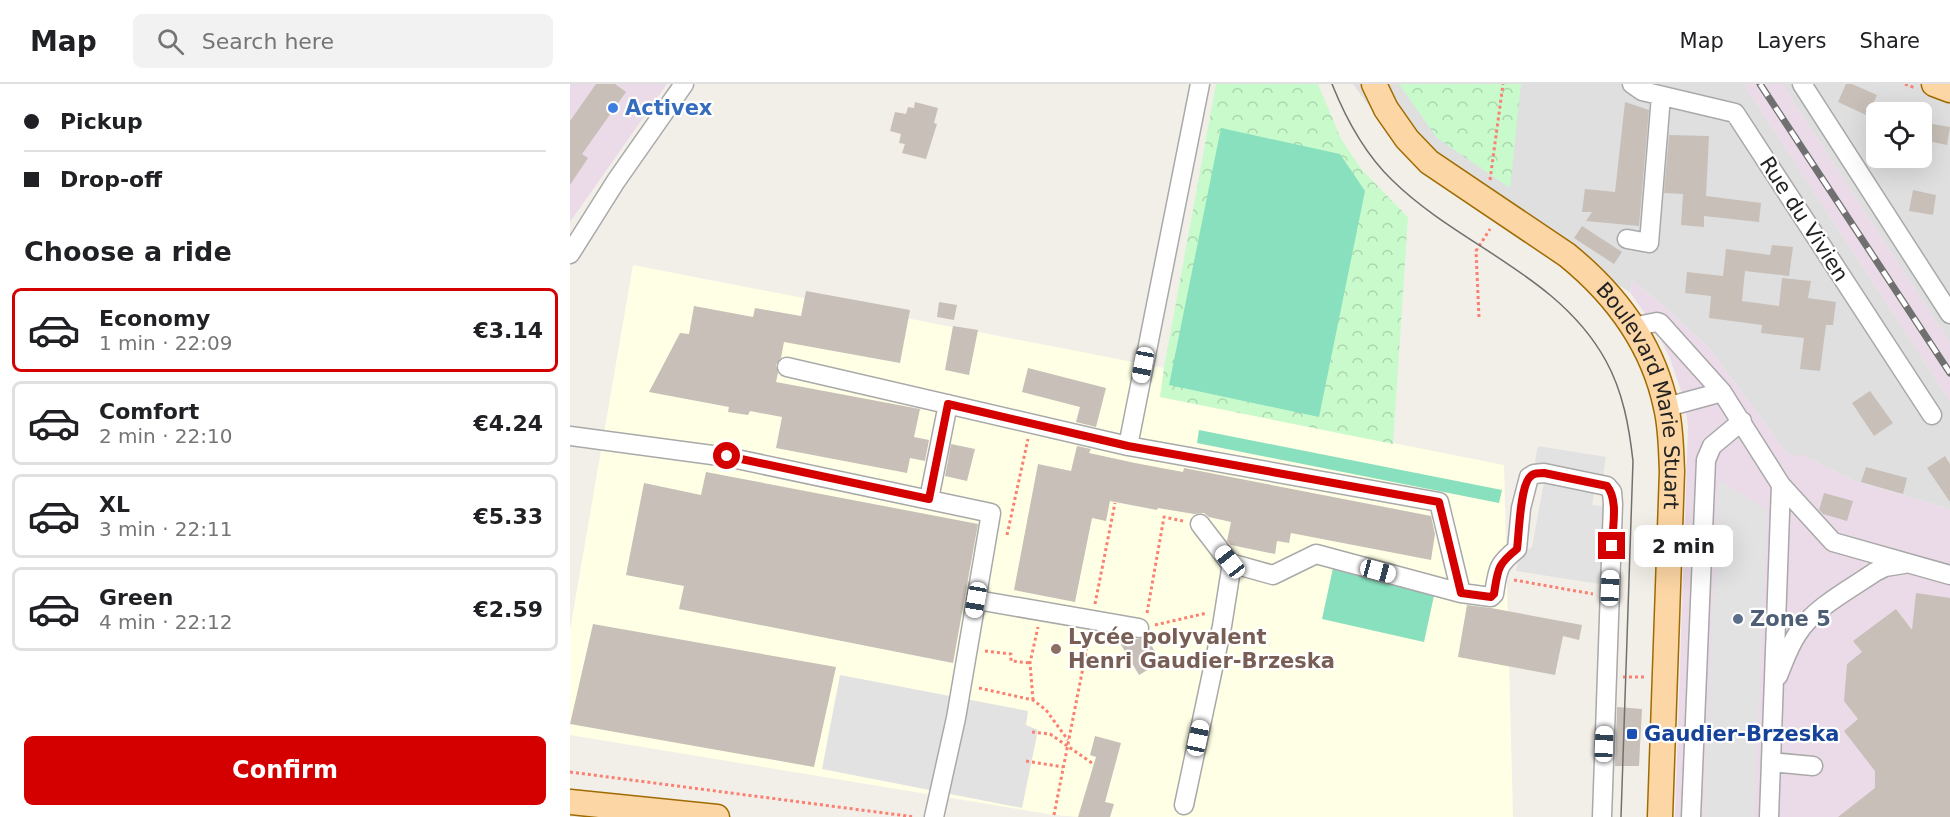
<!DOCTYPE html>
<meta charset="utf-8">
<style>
:root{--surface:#fff;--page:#f2f2f2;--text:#202124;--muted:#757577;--line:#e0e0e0;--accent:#d40000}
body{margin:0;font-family:"DejaVu Sans",sans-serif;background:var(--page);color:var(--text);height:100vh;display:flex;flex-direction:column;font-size:22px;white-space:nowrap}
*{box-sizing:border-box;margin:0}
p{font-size:20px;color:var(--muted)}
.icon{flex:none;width:33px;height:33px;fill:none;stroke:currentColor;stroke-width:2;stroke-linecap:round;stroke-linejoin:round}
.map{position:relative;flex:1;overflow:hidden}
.side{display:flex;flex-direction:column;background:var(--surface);width:570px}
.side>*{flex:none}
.banner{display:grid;align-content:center;height:132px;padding:0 24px;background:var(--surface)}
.fabs{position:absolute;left:1296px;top:18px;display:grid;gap:12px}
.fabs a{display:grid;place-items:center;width:66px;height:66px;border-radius:9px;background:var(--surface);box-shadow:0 6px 24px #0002;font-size:30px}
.end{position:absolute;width:27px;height:27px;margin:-14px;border:8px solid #d40000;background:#fff;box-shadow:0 0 0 3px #fff}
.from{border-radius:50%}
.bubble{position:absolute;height:42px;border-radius:9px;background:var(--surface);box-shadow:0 6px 24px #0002;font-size:20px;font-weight:700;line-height:42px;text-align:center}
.car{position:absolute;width:18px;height:36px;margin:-18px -9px;border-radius:8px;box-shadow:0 0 4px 2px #0007;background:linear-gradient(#fff 24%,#345 0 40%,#fff 0 76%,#345 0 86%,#fff 0)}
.banner b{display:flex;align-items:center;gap:21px;height:57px;font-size:22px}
.banner b+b{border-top:2px solid var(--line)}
.banner i{width:15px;height:15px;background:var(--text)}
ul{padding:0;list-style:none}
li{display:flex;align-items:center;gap:18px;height:84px;margin:0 12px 9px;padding:0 12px;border:3px solid var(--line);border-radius:9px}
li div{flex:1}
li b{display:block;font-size:22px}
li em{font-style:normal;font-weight:700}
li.selected{border-color:var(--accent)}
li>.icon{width:54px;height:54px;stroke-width:1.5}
h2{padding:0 24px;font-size:27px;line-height:72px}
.action{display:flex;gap:12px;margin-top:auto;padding:12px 24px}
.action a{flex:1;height:69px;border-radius:9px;background:var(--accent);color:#fff;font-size:24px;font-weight:700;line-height:69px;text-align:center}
header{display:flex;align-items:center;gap:36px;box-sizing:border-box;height:84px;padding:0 30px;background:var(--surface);border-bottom:2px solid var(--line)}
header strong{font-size:28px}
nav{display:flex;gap:33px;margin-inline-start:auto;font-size:21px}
.search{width:420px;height:54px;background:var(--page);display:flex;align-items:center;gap:15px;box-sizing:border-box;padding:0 21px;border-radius:9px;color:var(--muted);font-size:22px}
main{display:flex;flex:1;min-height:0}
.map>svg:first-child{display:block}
</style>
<header>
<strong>Map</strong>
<div class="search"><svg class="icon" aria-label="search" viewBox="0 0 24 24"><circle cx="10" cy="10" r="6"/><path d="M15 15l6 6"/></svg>Search here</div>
<nav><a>Map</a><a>Layers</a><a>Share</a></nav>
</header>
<main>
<section class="side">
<div class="banner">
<b><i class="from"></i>Pickup</b>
<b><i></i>Drop-off</b>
</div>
<h2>Choose a ride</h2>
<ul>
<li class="selected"><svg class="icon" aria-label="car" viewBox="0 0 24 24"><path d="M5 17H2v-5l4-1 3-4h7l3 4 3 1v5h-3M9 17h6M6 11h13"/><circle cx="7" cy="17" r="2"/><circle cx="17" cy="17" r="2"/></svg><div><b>Economy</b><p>1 min · 22:09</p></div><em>€3.14</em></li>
<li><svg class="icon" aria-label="car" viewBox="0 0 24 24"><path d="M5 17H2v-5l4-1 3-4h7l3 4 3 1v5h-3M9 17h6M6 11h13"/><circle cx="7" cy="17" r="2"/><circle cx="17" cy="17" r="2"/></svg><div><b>Comfort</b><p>2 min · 22:10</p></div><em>€4.24</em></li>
<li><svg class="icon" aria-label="car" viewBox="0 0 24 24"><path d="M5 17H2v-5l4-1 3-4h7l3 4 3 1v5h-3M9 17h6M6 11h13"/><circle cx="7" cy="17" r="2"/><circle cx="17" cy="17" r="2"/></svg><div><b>XL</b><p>3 min · 22:11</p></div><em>€5.33</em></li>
<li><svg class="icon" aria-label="car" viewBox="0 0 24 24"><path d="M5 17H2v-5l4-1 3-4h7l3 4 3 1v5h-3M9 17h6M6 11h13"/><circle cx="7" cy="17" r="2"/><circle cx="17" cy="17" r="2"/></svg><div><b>Green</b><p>4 min · 22:12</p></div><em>€2.59</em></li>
</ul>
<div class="action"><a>Confirm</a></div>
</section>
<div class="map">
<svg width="1380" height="733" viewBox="0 0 1380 733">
<defs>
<pattern id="park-crowns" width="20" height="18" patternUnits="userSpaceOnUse" patternTransform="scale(1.5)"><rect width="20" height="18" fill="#c8facc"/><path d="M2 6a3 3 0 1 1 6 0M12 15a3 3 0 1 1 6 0" fill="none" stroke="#acd6af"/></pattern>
</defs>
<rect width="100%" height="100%" fill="#f2efe9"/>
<path fill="#e0dfdf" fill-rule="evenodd" d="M783,0H1174L1380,317V425L1285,397L1232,371H1218L1140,265L1082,212L1062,196L1060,208L861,94L826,59Z
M1212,0H1380V259ZM1306,28H1352V74H1306Z"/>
<path fill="#ebdbe8" d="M0,0H97L0,138Z
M1174,0H1212L1380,259V317Z
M1062,196L1082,212L1140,265L1218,371H1232L1285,397L1380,425V733H1105L1118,343L1115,318L1099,272L1086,246L1060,208Z"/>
<path fill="#ffffe5" d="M63,181L594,284L591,313L934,381L943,733H510L484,731L0,651V546Z"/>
<path fill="url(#park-crowns)" d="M646,0H748L771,55L792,86L838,133L823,360L590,313L594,284Z
M829,0H951L940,104L867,54Z"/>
<path fill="#88e0be" d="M651,44L770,70L795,107L749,333L599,301Z
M629,346L932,406L929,419L627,359Z
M763,484L865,507L854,558L752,535Z"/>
<path fill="#e2e2e2" d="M968,362L1036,373L1033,392L1024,408L1022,421L1036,423L1032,488L1029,500L946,487L949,472L962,463L974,398L965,377Z
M1149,396L1197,426L1184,733H1133Z
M270,591L458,627L456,641L468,646L452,724L252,685Z"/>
<path fill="#c7bfb8" d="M26,0H45L56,8L12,70L18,74L0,101V37Z
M1276,0H1282L1307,11L1298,32L1268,18Z
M345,18L368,24L364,39L367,40L356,75L332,69L335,60L329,59L331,50L320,47L325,28L336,30L338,23L344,24Z
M1055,18L1079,26L1069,142L1016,137L1022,128H1012L1015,105L1045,108Z
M1357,39L1380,43L1377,61L1353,56Z
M1099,51L1139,52L1136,112L1191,119L1189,138L1134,132V143L1111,141L1113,110L1094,109Z
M1343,106L1366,111L1363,131L1339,127Z
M1012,142L1052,168L1044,180L1004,154Z
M1202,161L1223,163L1219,192L1175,187L1172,217L1209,222L1212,194L1241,197L1238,214L1266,218L1263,241H1256L1250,287L1230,285L1234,254L1191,249L1192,241L1139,234L1141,212L1115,209L1117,188L1153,192L1156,165L1200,171Z
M236,207L340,226L330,279L214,258L211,274L206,281L208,289L206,298L350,325L344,353L359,356L355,377L340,374L337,389L206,364L212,333L180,327L178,331L158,328L159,323L79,308L110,249L119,250L124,222L183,233L185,224L231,232Z
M369,218L387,221L384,236L367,233Z
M383,242L408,246L399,291L375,286Z
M458,284L536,304L526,343L506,338L510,323L452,308Z
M1300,307L1323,339L1304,352L1282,319Z
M381,360L405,365L397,397L375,392Z
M507,362L521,365L519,369L565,379L613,388L614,384L861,432L865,450L861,476L721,449L719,459L707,457L705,470L661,461L657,457L661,438L639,433L634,429L624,430L588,424L587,426L540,417L536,437L522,434L505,518L444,506L468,380L501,387Z
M1375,372L1380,380V418L1357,384Z
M1296,383L1337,394L1333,410L1291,398Z
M136,388L408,440L383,579L109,525L114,502L56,491L74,399L131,411Z
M1254,409L1283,417L1277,437L1253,430L1249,426Z
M1346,509L1380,514V733H1268L1305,704V687L1274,647L1288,635L1274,617L1277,580L1292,568L1283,557L1326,525L1342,546Z
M897,521L921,524L1012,541L1009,556L993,552L985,591L888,573Z
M23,540L266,583L244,683L0,640Z
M576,552L591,578L569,591L550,559L559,554L568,555Z
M1047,623L1072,625L1069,682H1045Z
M525,652L551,659L535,718L544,720L540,733H508L526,673L520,671Z"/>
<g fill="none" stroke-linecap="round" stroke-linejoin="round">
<g stroke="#a9a9a9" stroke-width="21">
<path id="minor" d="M1062,0L1072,7L1165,29L1362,331
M1232,0L1380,230
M1057,155L1079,159L1091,12
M0,170L46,97L114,0
M1072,241L1087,238L1090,239L1152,308L1211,401L1263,458L1380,491
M217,283L558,362L869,418L891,509
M1097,323L1152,308
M0,352L157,373L421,429L386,634L364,733
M558,362L630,0
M359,415L378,320
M630,440L660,479L703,491L746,470L891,509L921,513L924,510C928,485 927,481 947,465L951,424L959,393L964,390L974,389L1037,402L1042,408L1043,420L1032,733
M407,516L569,544
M1208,592C1214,577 1219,562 1228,549C1244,524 1280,505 1305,488L1315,483L1334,480
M1201,678L1243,682
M614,721L652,542L662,479
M1121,733L1136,376L1142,362L1172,337
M1199,733L1211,401"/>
</g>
<g stroke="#a06b00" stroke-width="27">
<g id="major">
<path id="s1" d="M804,0L816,25L837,55L859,78L997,171C1045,210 1083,261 1096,323C1101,343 1101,366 1102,387L1090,733"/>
<path d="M1364,0L1380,6"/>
<path d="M0,718L147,733"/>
</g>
</g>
<path stroke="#fa8072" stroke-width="3" stroke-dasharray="3 3" stroke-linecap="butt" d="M1335,0L1345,4
M920,96L933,0
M909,233L906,167L920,145
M437,451L458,355
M944,496L1023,510
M525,520L545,419
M577,529L594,433L613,437
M585,541L637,529
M415,567L441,570V577L460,579
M1053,593H1074
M409,604L463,616L476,626L498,656
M463,616L460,579L468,543
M462,648L480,650L522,679
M456,677L493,683
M0,688L345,733
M484,731L519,553"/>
<use href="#minor" stroke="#fff" stroke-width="18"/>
<use href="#major" stroke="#fcd6a4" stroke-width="24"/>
<path stroke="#707070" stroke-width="1.5" d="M762,0C776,35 795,70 822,96C889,162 989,191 1036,277C1053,308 1059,342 1063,377L1051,733"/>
<g stroke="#707070" stroke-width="7">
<path id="rail" d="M1190,0L1380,289"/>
</g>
<use href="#rail" stroke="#fff" stroke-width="4.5" stroke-dasharray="14" stroke-linecap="butt"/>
</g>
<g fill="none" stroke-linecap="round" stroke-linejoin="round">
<path stroke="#d40000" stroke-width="8" d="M157,372L359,415L378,320L558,362L869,418L891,509L921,513L924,510C928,485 927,481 947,465C949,451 950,402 960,393C963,389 969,389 974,389L1037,402C1049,417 1042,444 1042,462"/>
</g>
<circle fill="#3f7fe0" stroke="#fff" stroke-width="2" cx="43" cy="24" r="6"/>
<circle fill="#5c6f8a" stroke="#fff" stroke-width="2" cx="1168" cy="535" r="6"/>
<circle fill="#8d6e63" stroke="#fff" stroke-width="2" cx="486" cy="565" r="6"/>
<rect fill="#1a4fb4" stroke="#fff" stroke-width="2" x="1056" y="644" width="12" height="12" rx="3"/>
<g text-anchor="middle" stroke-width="4.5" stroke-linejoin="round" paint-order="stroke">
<g font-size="21" font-weight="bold" fill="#366cbe" stroke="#fff" text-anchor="start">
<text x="55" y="31">Activex</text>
</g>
<g font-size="21" fill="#222" stroke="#fff">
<text transform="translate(1234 135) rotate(57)" y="7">Rue du Vivien</text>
<text dy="7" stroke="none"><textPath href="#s1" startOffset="429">Boulevard Marie Stuart</textPath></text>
</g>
<g font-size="21" font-weight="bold" fill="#4e5e75" stroke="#fff" text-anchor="start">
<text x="1180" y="542">Zone 5</text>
</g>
<g font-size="21" font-weight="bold" fill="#785e54" stroke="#fff" text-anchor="start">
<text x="498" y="560">Lycée polyvalent<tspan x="498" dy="24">Henri Gaudier-Brzeska</tspan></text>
</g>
<g font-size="21" font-weight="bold" fill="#164399" stroke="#fff" text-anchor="start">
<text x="1074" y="657">Gaudier-Brzeska</text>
</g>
</g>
</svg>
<div class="fabs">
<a><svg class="icon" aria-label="locate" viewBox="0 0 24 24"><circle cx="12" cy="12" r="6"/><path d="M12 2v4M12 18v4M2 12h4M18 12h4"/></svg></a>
</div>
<i class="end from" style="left:157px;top:372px"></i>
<i class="end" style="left:1042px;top:462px"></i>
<div class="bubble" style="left:1064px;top:441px;width:99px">2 min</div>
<i class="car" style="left:573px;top:281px;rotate:191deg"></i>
<i class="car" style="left:660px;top:478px;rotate:322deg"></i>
<i class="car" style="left:808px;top:487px;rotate:105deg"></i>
<i class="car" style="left:1040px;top:504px;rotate:2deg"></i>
<i class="car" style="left:406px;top:516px;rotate:190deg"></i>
<i class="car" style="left:628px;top:654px;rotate:12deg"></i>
<i class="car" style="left:1034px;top:660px;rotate:2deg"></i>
</div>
</main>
